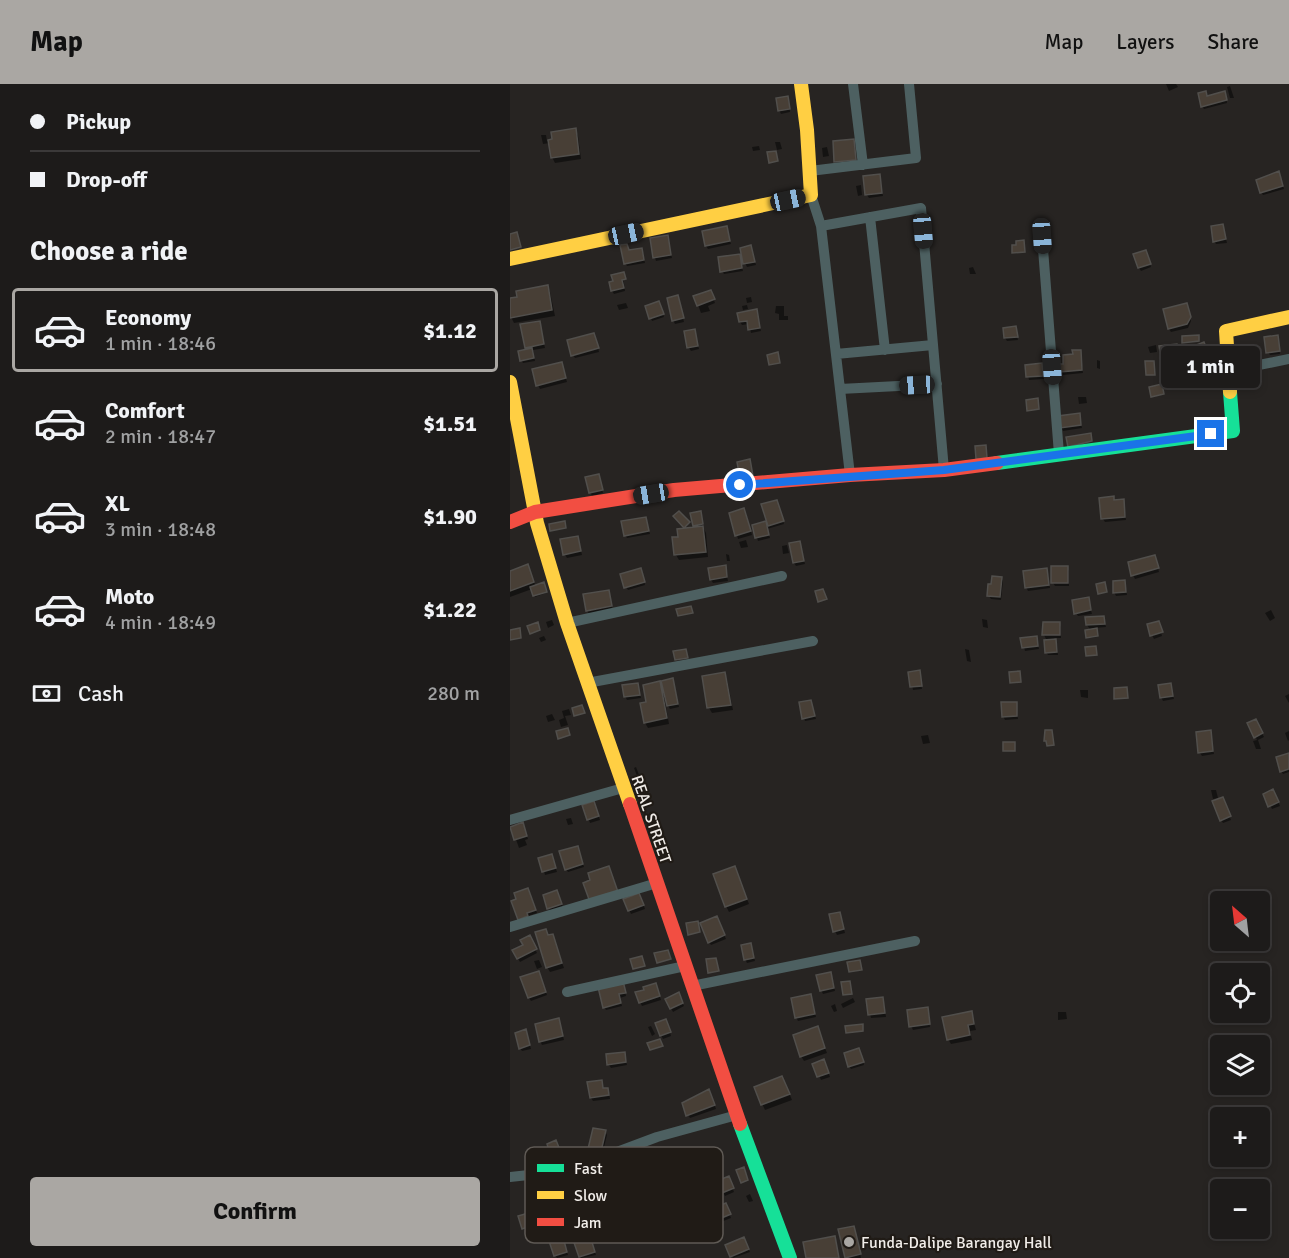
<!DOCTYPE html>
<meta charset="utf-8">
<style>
:root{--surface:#1d1b1a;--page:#2a2827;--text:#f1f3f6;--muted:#a0a1a2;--line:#3b3939;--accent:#aaa7a3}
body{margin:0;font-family:Signika,sans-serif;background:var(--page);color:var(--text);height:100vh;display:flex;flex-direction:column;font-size:22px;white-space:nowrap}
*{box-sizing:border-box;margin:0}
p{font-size:20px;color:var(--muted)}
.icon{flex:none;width:33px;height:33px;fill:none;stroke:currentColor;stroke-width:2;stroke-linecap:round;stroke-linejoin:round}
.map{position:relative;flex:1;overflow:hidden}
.side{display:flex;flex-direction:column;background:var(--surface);width:510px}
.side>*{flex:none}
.guide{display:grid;align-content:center;height:132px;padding:0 30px;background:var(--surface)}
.needle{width:39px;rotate:332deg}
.controls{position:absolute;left:700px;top:807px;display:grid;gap:12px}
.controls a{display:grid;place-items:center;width:60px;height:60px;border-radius:6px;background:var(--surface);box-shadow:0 3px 9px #0003,0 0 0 2px var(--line);font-size:30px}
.end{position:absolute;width:27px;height:27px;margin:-14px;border:8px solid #1a73e8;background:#fff;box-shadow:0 0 0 3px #fff}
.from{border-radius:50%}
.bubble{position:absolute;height:42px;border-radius:6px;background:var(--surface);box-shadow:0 3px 9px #0003,0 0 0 2px var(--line);font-size:20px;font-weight:700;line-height:42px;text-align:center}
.car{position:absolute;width:18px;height:36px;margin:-18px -9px;border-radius:8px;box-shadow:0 0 4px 2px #0007;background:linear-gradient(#222 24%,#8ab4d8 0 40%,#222 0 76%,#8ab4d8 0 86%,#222 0)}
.guide b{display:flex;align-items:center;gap:21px;height:57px;font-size:22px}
.guide b+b{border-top:2px solid var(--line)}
.guide i{width:15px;height:15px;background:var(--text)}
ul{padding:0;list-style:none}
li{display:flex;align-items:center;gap:18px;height:84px;margin:0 12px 9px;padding:0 18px;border:3px solid transparent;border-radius:6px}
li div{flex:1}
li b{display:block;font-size:22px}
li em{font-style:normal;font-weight:700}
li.current{border-color:var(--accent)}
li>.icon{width:54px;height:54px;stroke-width:1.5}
h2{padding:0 30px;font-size:27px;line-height:72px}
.pay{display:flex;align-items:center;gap:15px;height:66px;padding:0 30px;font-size:22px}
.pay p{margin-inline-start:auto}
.button{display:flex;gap:12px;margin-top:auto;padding:12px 30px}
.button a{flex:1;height:69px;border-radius:6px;background:var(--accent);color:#111;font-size:24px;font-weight:700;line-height:69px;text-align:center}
header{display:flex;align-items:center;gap:36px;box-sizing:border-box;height:84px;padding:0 30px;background:var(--accent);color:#111}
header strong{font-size:28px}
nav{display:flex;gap:33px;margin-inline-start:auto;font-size:21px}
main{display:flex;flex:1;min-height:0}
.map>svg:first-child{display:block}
</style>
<header>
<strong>Map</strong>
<nav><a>Map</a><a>Layers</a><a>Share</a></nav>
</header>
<main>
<section class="side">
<div class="guide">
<b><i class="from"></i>Pickup</b>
<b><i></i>Drop-off</b>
</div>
<h2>Choose a ride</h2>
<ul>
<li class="current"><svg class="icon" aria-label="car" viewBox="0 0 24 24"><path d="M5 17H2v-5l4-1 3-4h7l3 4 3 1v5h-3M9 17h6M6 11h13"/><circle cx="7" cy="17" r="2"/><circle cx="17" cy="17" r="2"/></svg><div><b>Economy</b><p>1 min · 18:46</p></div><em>$1.12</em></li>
<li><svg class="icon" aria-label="car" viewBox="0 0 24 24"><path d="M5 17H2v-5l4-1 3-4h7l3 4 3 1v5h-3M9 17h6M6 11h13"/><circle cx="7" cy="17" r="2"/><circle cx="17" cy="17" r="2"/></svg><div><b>Comfort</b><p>2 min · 18:47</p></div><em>$1.51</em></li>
<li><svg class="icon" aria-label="car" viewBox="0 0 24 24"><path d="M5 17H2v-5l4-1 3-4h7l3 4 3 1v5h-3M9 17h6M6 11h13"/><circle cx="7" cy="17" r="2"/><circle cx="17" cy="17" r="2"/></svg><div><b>XL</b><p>3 min · 18:48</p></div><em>$1.90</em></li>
<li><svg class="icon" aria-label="car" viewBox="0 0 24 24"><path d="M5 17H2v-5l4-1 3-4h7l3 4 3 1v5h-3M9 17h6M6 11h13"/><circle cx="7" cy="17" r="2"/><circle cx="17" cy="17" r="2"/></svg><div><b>Moto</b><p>4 min · 18:49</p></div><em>$1.22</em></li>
</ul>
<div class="pay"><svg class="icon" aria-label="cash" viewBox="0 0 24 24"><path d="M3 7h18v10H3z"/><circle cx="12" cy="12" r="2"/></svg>Cash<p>280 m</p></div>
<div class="button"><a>Confirm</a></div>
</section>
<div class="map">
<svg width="779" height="1174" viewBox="0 0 779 1174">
<rect width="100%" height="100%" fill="#272422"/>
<path fill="#0007" d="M656,0H666L668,3L659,7Z
M720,2L724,14H720L717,3Z
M696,9L698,13L716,12L717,19L694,25L692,22Z
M279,17L280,28L271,30L269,26Z
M65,46L68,52L71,75L45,79L42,73L40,59L33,60L31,51H36L37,57L44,56Z
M265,58H270L272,65L267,66Z
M249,62L250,66L243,67L242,63Z
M317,63L319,72L313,73L312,64Z
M369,92L373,112L359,114L357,111Z
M770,92L774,105L753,111L751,108Z
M351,101L352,111L348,112L346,102Z
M713,142L717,159L706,160L704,157Z
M216,144L221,160L198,165L196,162Z
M157,153L162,174L146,177L145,174Z
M117,161L119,168L133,169L135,179L117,182L115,179Z
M242,166L246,181L237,183L235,179Z
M229,171L233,187L214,190L212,187Z
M637,171L641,183L631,187L629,184Z
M463,183L466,190H460L459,184Z
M113,191L115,207L104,210L102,207Z
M37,202L40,208L45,232L4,239L0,231V216Z
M202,211L205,219L198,222L200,227L191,229L188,221Z
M168,213L174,238L165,240L163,236Z
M241,213L242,218L237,219L236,214Z
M116,219L118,224L109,226L107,221Z
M237,221L238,225L233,226L232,222Z
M150,222L154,233L142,237L141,234Z
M266,222H274V232H278V236H269V230L265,229Z
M678,224L681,237L678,244L661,248L659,245Z
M246,227L251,247L241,249L239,240L232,241L230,238Z
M29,238L35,264L23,266L25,277L13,279L11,276L17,267L12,242Z
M505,244L508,256L497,257L495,254Z
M184,247L189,265L181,267L179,264Z
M767,253L770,270L760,271L758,268Z
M86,254L89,268L65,274L63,271Z
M646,261L647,268L640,269L638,263Z
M666,261L670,275L654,277L652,274Z
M695,263L699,272L681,279L679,275Z
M570,267L573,289L553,291L552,287L555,281Z
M587,276L590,277V285L587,284Z
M531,281L534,295L519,296L516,282Z
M53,283L57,298L30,305L28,301Z
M702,284L706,302L688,305L686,301Z
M568,313H576L577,319L569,320Z
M569,331L572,344L553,347L551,343Z
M88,391L93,409L82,412L80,408Z
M613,416L616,436L595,438L593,435L605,417Z
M268,421L274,440L257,445L260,454L248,457L243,442L258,438Z
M236,429L242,451L228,455L227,451Z
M190,430L192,441L196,449L198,473L169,476L166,471L170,454L186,444L184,441Z
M135,434L140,450L117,454L115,451Z
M236,456L238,463L231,464L229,458Z
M69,457L72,471L57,474L55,471Z
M290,458L295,480L286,482L284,479Z
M277,461L279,469L273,470L272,462Z
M216,470L219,471L220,477H217Z
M646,476L649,488L625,495L623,491Z
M215,483L218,497L203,499L201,496Z
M543,484H557L559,487V502H545L543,499Z
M537,486L540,504L518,507L516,503Z
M20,487L26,503L33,500L36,509L25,513L22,505L0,513V488Z
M132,489L135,501L118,506L116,503Z
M491,494L493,497L491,516L481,515L479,512Z
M615,498L617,511L606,512L604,508Z
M98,507L103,526L79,530L77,526Z
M578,515L582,530L568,532L566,529Z
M761,526L765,534L760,537L755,529Z
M593,533L596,543L584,544L587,553L578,554L581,547L577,541Z
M472,535L477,536L478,544L473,543Z
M42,536L44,541L38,544L36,538Z
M549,540L551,543V554H544L547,560L548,571H538L536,568L537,557L534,551Z
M649,540L652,552L644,555L642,551Z
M34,552L36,556L31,558L29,554Z
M526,553L529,565L515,567L512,555Z
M455,565L459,566L461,578L457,577Z
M409,588L412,605L403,606L400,589Z
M214,590L217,595L223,626L202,629L199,624L193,593Z
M149,599L155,609L164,599L169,623L160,625L155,617L159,640L138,644L135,639L138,619Z
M127,600L131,614L117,616L115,612Z
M660,601L664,615L653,617L651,613Z
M570,606H578V614L571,613Z
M779,610V619L775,612Z
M301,617L306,635L295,637L294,634Z
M506,619L508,635L495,636L493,632Z
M59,625L61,631L55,632L58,641L51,643L49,636L54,634L52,627Z
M42,630L45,636L38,638L36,632Z
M739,640H747L754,653L748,656L751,665H746L743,657L747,656Z
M779,647V656L778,657L775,649Z
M700,648L704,670L692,672L690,669Z
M418,651L420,659L413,660L411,652Z
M779,673V688L773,690L771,687Z
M126,683L131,696L129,697L124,684Z
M701,706H706L708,714L703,715Z
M763,707L770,722L762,725L755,711Z
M84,718L90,736L80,739L74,722Z
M714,718L721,736L713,739L711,736Z
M61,734L63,740L58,741L56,735Z
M14,743L18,755L15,756L17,761L9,764L2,744Z
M69,767L74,783L58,788L56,785Z
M43,775L47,788L35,791L34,787Z
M227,789L239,820L219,828L216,822Z
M20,809L27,829L18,832L19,836L11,839Z
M48,811L53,823L41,827L39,824Z
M131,814L135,825L121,830L115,816Z
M331,833L335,849L327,851L325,847Z
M208,837L216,855L201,861L199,858Z
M42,851L54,884L40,888L37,883L39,852Z
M19,853L27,869L10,878L4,867L15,862Z
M242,864L245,877L237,879L235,875Z
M29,876L32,883L27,885L24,877Z
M30,892L37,911L21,917L19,914Z
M322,893L325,907L313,910L311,906Z
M114,902L116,912L110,914L112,922L96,926L94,923Z
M147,904L151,916L132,922L130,918Z
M168,910L174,922L163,928L157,916Z
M343,914L345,918L333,924L331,920Z
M373,914L376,933L361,934L357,916Z
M302,915L306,933L288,937L286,933Z
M325,920L327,927L324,928L321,922Z
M417,925L420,943L403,946L401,942Z
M548,928H556L557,935L548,936Z
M461,929L466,946L460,947L462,956L441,960L438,955Z
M50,939L54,956L32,961L30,957Z
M158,940L161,952L153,955L151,951Z
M141,942L145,950L142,952L138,943Z
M307,944L317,969L294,977L291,972Z
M17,950L21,965L12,967L10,964Z
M114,969L117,981L101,984L99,981Z
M351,969L354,981L341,985L339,982Z
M304,980H315L320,993L311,996Z
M91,998L94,1006L97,1005L99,1009L100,1015L83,1017L81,1014Z
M275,999L282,1016L255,1026L245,1004Z
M201,1010L206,1025L180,1034L178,1031Z
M95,1048L97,1051L91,1075L81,1072L79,1069Z
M220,1097L224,1108L215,1112L213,1108Z
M240,1110L243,1117L239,1118L236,1112Z
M217,1124L221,1134L211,1138L209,1135Z
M23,1133L27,1143L15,1147L13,1144Z
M329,1146H345L351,1174H336Z
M79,1150L86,1171L71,1174L70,1173Z
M54,1158L58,1171L47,1174L45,1171Z
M235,1158L240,1168L223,1174L217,1162Z"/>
<path fill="#483f36" stroke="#514f4c" stroke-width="1.5" d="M696,7L697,12L715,7L717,16L691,23L688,9Z
M278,12L280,25L268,27L266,14Z
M66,44L69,70L41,74L38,56L42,55L41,48Z
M344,55L346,76L324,78L323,57Z
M266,67L268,77L259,79L257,68Z
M769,87L773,102L750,109L746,96Z
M370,90L372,109L355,111L353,92Z
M713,140L716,155L703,158L701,142Z
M217,142L220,157L195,162L192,147Z
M7,148L11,163L0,166V150Z
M158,151L161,171L143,174L140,154Z
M514,156L515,168L502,169V161H506V157Z
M117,160L119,166L132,164L134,176L114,180L110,161Z
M241,161L245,178L233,180L230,164Z
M636,166L641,180L628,184L623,170Z
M230,170L232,184L210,188L208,173Z
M114,188L116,195L112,196L114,204L101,207L99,198L103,197L101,191Z
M38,201L42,226L0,234V214L7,213L6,207Z
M201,206L205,215L187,222L183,212Z
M168,211L174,234L162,237L157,214Z
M149,217L154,230L139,235L135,222Z
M677,219L681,233L677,240L658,245L653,225Z
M247,225L250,244L238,246L237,237L229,238L227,229Z
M30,237L34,260L15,264L10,240Z
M506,242L508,253L494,254L493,244Z
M185,245L188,262L177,264L174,247Z
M84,249L89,264L61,272L57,256Z
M689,251V257L672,259V252Z
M768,251L770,267L756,269L754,253Z
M694,258L698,268L678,276L674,266Z
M667,260L669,272L651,274L649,262Z
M22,264L24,274L10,277L8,267Z
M562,266H571L572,286L550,288L549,280H553V271L563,270Z
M268,268L270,279L259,281L257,271Z
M635,277H644L645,291H636Z
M52,278L56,294L26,302L22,285Z
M532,279L533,292L516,293L515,281Z
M703,282L705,299L684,302L682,285Z
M652,300L654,310L641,313L639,303Z
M528,314L529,325L517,327L516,316Z
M570,329L571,341L550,344L548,332Z
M581,349L582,357L558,363L556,353Z
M476,361L477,374L466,375L465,362Z
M240,375L243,392L230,395L227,378Z
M89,390L93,406L79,409L75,393Z
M604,412V416L614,415L615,433L591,435L589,414Z
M267,416L274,437L258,442L251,420Z
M234,424L241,447L225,452L219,429Z
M169,427L180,438L174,444L163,432Z
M191,427L193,440L183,442L180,429Z
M136,433L139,447L114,452L111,437Z
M55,437L56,444L40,447L39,440Z
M256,437L259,451L245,454L242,441Z
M193,442L196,468L164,471L162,453H168L167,445Z
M68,452L71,467L53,471L50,455Z
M290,457L294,477L283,479L279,459Z
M645,471L649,484L621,492L618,478Z
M18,480L24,498L0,507V487Z
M216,481L217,493L200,496L198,484Z
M541,482H558V499H541Z
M131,484L135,498L114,504L110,490Z
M537,484L539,501L515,504L513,487Z
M482,492L492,493L490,513L477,512L478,500H481Z
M615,496L616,508L603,509V497Z
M34,498L37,508L23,512L20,503Z
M595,498L597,508L588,510L586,500Z
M313,505L317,515L308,518L305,507Z
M99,506L102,522L76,527L73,510Z
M579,513L581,526L564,530L562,516Z
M181,522L183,529L168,532L166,525Z
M594,532L595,540L576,541L575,533Z
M649,537L653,548L640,552L637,540Z
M28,538L30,546L20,550L17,542Z
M533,538H550V551H532Z
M10,544L11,554L0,556V546Z
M587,544L588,552L576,554L575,546Z
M527,552L528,562L512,564L510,554Z
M546,555L547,568L535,569L534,556Z
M586,562L587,571L576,572L575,563Z
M176,565L178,574L165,576L163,567Z
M410,586L412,602L400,603L398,588Z
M510,587L511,598L500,599L499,588Z
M215,588L221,621L197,624L192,592Z
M163,594L168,620L157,622L151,597Z
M150,597L157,634L134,639L130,619L136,618L133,601Z
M128,599L130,611L114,613L112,601Z
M661,599L663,612L650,614L648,601Z
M617,603L618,614L604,615V604Z
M301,616L305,632L292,635L289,618Z
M491,618H507V632L492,633Z
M72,621L75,629L64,632L62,624Z
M746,635L753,649L744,654L737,639Z
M58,644L60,651L48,655L46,647Z
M535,646H542L544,661L537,662L536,657H534Z
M701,646L703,667L688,669L686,648Z
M493,658H505V667H493Z
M779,669V685L770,688L766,673Z
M763,705L769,718L758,723L753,710Z
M713,713L721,732L710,737L702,717Z
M84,717L89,732L77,736L72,721Z
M13,738L17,752L4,756L0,743Z
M68,762L73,780L55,786L49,767Z
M42,770L46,784L32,788L28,774Z
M99,782L108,808L80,818L73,799L80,796L78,789Z
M225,782L237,815L215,823L203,790Z
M18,804L26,826L17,829L18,832L8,836L1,817L6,815L4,809Z
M47,806L52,820L37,825L33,811Z
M129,809L134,821L118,827L113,815Z
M330,828L334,845L323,848L319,830Z
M207,832L215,851L198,859L190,839Z
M188,837L190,848L178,851L176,839Z
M36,845L38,851L43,850L52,879L36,884L25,848Z
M20,851L27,865L7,875L2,866L13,861L10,856Z
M241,859L244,874L234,876L231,861Z
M158,866L161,875L147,879L144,869Z
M132,872L135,882L123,885L120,875Z
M206,874L209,887L198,889L196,875Z
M350,876L352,886L339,888L337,878Z
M29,887L36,908L18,914L10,893Z
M321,888L324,904L310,907L306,891Z
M113,897L116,909L109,910L111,919L93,924L88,903Z
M340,897L342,910L333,911L331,898Z
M146,899L150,912L129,919L125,908L134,906L133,903Z
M169,908L173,919L160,925L155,915Z
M301,910L305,930L285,934L281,914Z
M373,913L375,929L358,931L356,915Z
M418,923L420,940L399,943L397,926Z
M462,927L464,940L458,941L460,951L437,956L432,933Z
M731,928H744L746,934L734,938Z
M49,934L53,952L29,958L25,940Z
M156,935L161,948L150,952L145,939Z
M353,940V947L336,949L335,942Z
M308,942L315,964L290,973L283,951Z
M16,945L20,961L9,965L5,949Z
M150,955L153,962L140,966L137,959Z
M349,964L354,978L338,983L334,969Z
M115,968L116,978L97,981L96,970Z
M314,975L319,989L307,993L302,980Z
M272,992L280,1010L251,1021L244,1003Z
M92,996L93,1004H98L99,1011L80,1014L77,998Z
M199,1005L205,1021L176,1032L172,1019Z
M83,1044L96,1046L90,1072L77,1069Z
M46,1056L50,1066L40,1070L37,1060Z
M234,1083L238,1096L231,1099L226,1086Z
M219,1092L224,1104L212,1109L207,1097Z
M216,1119L221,1130L207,1136L203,1124Z
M22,1128L26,1140L12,1145L8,1132Z
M344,1142L351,1170L335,1174L328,1145Z
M78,1145L85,1168L69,1173L61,1150Z
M325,1152L329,1174H296L293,1158Z
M53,1153L57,1168L44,1172L39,1157Z
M234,1153L239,1165L220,1173L215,1161Z"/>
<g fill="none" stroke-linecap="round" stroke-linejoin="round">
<path stroke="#4d6061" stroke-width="10" d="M343,0L353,81
M300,87L406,74L399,0
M301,111L311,142L340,391
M360,133L375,266
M311,142L411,124L434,386
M532,152L549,370
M326,270L423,261
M719,287L779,275
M330,305L427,300
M57,539L272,492
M77,599L303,557
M0,736L113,704
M0,843L147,799
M182,902L405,857
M57,908L175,882
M0,1093L55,1087L77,1083L107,1068L147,1053L227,1031"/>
<path stroke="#16e098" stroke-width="14" d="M487,379L723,347L720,308
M230,1040L280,1174"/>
<path stroke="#ffcf43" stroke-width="14" d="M0,175L301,111L297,46L291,0
M0,298L27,439L57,539L120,720
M720,308L716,247L779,233"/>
<path stroke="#f24e42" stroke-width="14" d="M0,438L25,428L164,406L340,391L434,386L487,379
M120,720L230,1040"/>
</g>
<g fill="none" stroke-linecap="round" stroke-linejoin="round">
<path stroke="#1a73e8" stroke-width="8" d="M230,401L434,386L701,350"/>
</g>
<circle fill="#aaa7a3" stroke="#201b16" stroke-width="2" cx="339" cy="1158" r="6"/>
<g text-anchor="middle" stroke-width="4.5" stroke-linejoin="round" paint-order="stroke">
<g font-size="16" fill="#f1ede9" stroke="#201b16">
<text transform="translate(142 735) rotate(71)" y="6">REAL STREET</text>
</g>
<g font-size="16" fill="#f1ede9" stroke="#201b16" text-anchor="start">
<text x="351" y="1164">Funda-Dalipe Barangay Hall</text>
</g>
</g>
<rect x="15" y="1063" width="198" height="96" rx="9" fill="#201b16" stroke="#5f5a55" stroke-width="1.5"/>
<rect x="27" y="1080" width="27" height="8" fill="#16e098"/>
<rect x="27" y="1107" width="27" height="8" fill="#ffcf43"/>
<rect x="27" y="1134" width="27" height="8" fill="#f24e42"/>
<g font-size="16" fill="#f1ede9">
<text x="64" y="1090">Fast</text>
<text x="64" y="1117">Slow</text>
<text x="64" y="1144">Jam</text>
</g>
</svg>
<div class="controls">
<a><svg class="needle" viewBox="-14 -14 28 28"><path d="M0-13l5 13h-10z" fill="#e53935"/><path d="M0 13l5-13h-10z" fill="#a0a1a2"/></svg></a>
<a><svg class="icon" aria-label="locate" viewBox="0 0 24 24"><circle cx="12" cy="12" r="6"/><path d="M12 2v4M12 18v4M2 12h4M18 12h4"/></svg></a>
<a><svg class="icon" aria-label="layers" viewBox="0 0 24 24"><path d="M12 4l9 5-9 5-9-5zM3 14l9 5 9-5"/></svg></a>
<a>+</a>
<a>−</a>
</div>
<i class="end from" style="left:230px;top:401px"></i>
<i class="end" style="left:701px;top:350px"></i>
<div class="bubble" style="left:651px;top:262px;width:99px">1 min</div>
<i class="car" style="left:278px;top:116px;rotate:78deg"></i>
<i class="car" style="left:413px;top:147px;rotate:175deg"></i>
<i class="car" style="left:116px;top:150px;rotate:78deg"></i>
<i class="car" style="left:532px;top:152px;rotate:176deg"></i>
<i class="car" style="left:542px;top:283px;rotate:176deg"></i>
<i class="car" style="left:407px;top:301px;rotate:267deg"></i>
<i class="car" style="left:141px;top:410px;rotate:261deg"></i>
</div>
</main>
